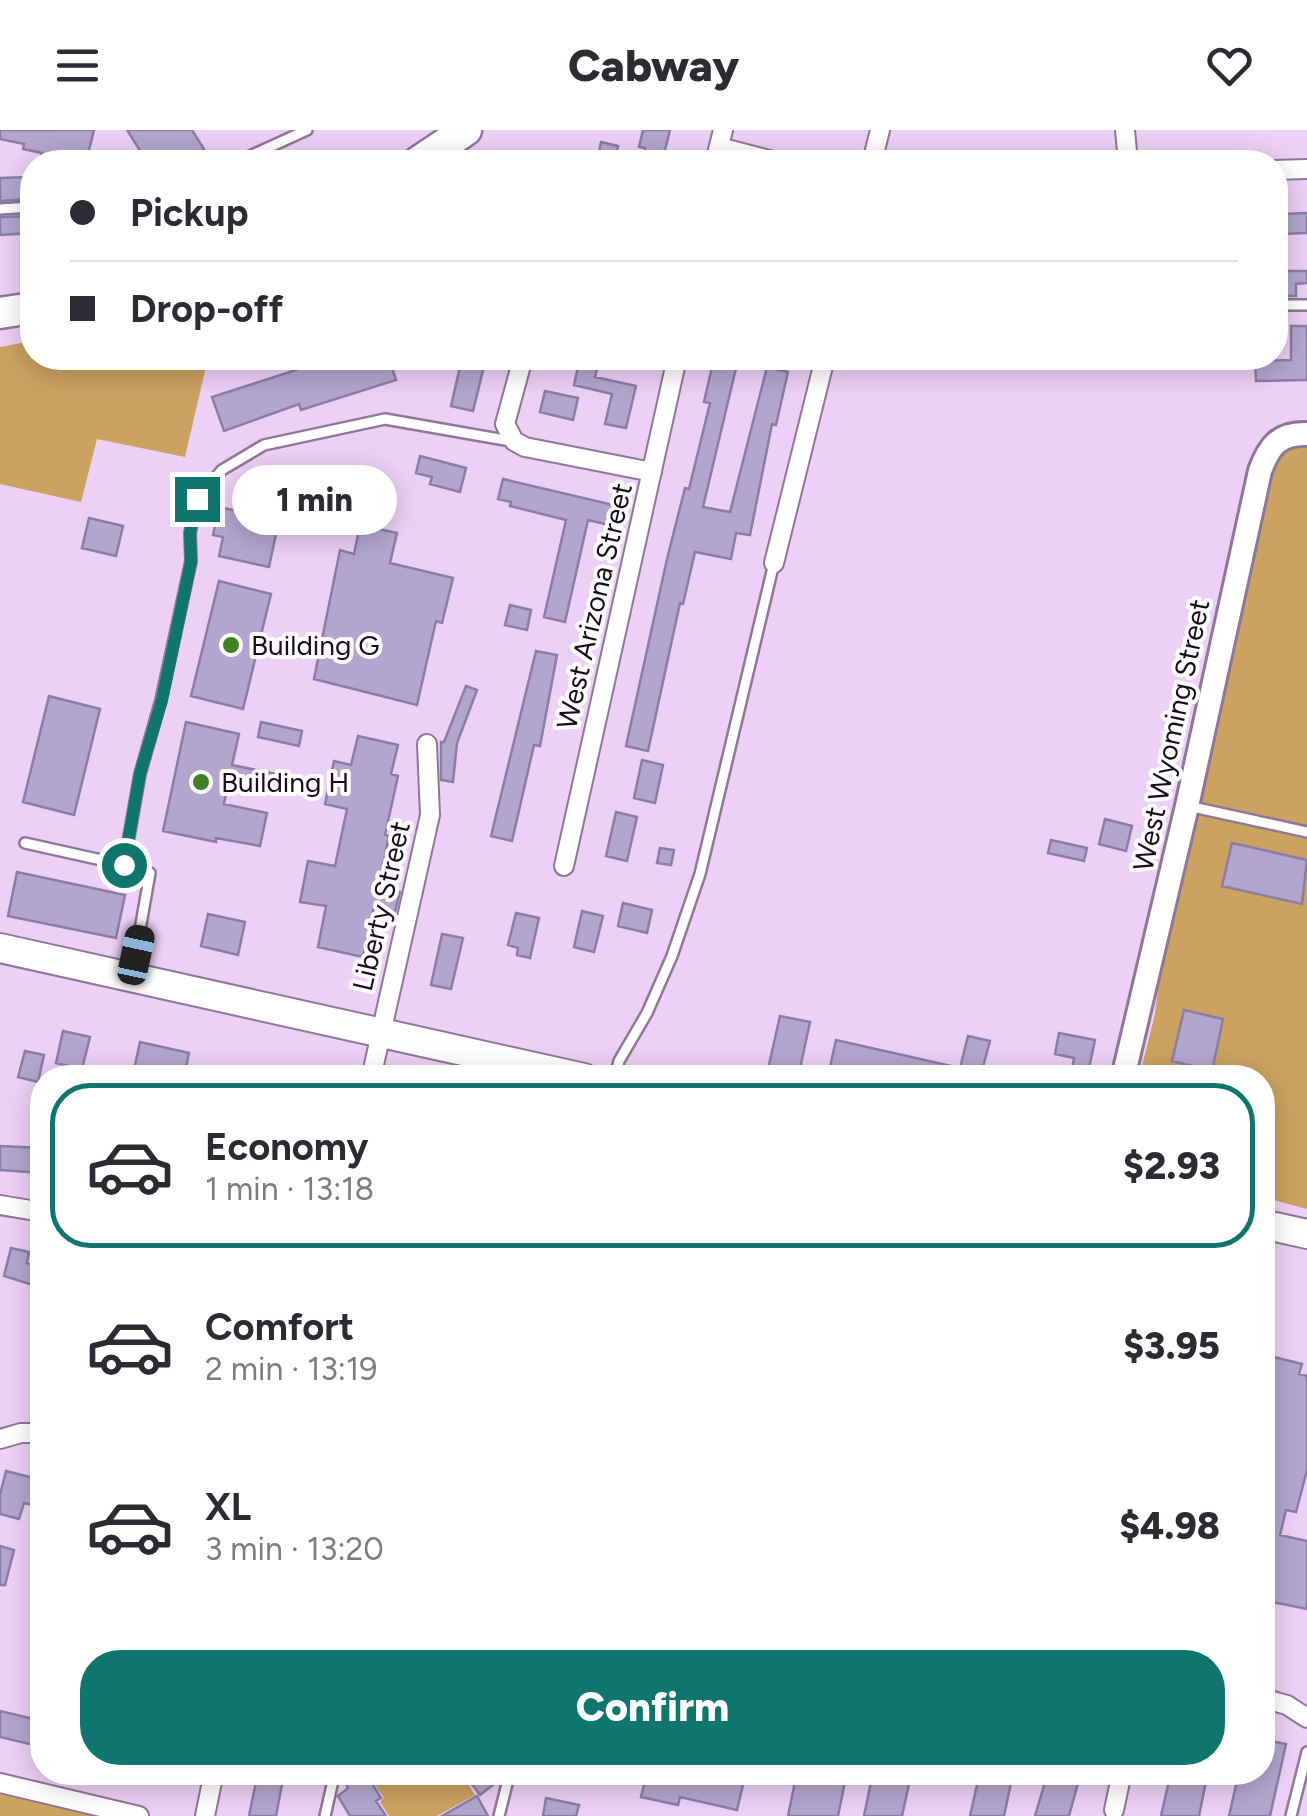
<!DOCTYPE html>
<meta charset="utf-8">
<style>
:root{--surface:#fff;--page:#f7f7f7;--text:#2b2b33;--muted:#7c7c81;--line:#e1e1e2;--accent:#0f766e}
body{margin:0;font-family:Figtree,sans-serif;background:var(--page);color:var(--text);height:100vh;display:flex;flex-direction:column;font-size:38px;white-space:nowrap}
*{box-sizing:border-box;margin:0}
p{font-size:32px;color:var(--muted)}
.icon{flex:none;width:55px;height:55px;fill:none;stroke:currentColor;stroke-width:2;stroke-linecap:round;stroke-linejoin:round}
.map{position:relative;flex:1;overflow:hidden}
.details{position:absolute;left:30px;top:935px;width:1245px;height:720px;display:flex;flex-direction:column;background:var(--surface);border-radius:40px;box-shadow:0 5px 25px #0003}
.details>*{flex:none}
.guide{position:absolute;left:20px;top:20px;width:1268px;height:220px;border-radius:40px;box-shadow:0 5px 25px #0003;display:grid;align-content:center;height:220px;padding:0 50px;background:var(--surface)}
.end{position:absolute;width:45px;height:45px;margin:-22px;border:12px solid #0f766e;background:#fff;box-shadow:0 0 0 5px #fff}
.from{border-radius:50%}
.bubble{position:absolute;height:70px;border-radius:35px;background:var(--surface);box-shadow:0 5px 25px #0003;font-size:32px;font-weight:800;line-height:70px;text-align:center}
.car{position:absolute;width:30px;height:60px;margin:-30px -15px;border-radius:12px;box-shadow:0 0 8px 2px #0007;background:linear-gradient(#222 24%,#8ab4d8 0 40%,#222 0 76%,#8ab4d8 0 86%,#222 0)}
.guide b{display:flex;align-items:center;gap:35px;height:95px;font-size:38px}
.guide b+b{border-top:2px solid var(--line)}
.guide i{width:25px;height:25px;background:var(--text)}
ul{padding:18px 0 0;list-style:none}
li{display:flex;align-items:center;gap:30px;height:165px;margin:0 20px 15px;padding:0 30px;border:5px solid transparent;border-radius:40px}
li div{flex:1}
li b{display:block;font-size:38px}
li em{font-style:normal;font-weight:800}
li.current{border-color:var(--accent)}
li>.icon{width:90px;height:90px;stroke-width:1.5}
.primary-button{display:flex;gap:20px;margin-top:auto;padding:20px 50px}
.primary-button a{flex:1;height:115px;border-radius:40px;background:var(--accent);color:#fff;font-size:40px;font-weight:800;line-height:115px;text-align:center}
header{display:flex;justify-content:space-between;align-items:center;height:130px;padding:0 50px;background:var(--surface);font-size:45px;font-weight:800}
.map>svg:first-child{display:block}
</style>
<header><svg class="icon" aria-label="menu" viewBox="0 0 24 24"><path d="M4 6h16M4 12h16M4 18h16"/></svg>Cabway<svg class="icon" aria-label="heart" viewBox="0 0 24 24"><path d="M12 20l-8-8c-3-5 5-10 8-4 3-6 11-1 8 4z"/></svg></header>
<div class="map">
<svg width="1307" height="1686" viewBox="0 0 1307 1686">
<rect width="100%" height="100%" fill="#edd0f5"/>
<path fill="#cba260" d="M32,211V228H208L185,327L97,309L81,372L0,354V217Z
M1307,314V1079L1263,1067L1262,948H1139L1155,884L1164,806L1268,339L1281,315Z
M367,1643H461L475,1665L437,1686H389L380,1672L384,1668Z
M0,1664L96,1686H0Z"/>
<path fill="#b2a6cf" stroke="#8a7ea5" stroke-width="2.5" d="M0,0H94L86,32L40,29L42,23L23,19L24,14L0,9Z
M127,0H192L204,19L183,32H154L149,24L144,27Z
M643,0H670L663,28L644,24L645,18L639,17Z
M601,12L618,16L615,31L598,27Z
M27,47L28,69L0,71V48Z
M1307,83V103L1281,104L1280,84Z
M32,86V103L0,105V87Z
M1275,141H1307V153L1296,154V166H1281V159H1275Z
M1291,196H1307V250L1256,251L1255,231L1291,230Z
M333,228H389L396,250L301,280L299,274L224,301L212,267Z
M462,228H486L473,281L451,276Z
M580,228H600L595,247L636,256L626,298L605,294L612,264L574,255Z
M714,228L737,234L703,377L730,382L767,237L788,242L776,295L772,294L750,405L736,403L731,429L695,422L683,474L680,473L648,621L626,616L667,429L685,358L689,359L710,273L704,272Z
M545,261L578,268L573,290L540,282Z
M420,326L466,338L460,362L430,354L432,347L416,343Z
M503,349L613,375L609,395L588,390L565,492L544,487L566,390L510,376L511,372L498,369Z
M219,377L279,390L269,437L219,426L223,407L213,405Z
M89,388L123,396L116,426L82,418Z
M360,395L397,403L390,433L453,448L442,493L436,491L417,575L314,549L340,420L354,424Z
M219,451L271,464L243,579L191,566Z
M510,475L531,480L527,500L505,495Z
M536,521L557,525L540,616L534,615L512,711L491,706Z
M466,556L477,560L457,613L453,652L441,650V612H444Z
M49,566L100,579L74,685L23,672Z
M186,592L239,604L232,635L291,647L288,661L229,649L224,674L267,683L260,716L216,708V712L163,701Z
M261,592L302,601L299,616L258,607Z
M358,606L398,615L391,644L398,646L385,705L389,706L378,758L400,762L395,782L374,777L363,827L318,817L326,776L300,772L308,731L335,736L347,679L325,674L334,631L351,635Z
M642,630L663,635L655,673L634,668Z
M616,682L637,687L627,731L606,726Z
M1105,689L1132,696L1126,721L1099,714Z
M1051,710L1087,718L1084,731L1048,723Z
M1232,713L1307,730L1302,774L1222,756Z
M660,718L674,720L671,735L657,733Z
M17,742L125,765L116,808L8,786Z
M623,773L652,780L647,803L618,796Z
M582,781L603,786L594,822L574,817Z
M516,783L539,788L530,828L517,825L518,818L508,815Z
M208,784L245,792L238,825L201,816Z
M442,804L463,808L451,859L431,855Z
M1184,880L1223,889L1212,941L1172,931Z
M780,886L810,892L798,948H766Z
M63,901L90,907L82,939L56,933Z
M1059,903L1095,910L1088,943L1072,940L1074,928L1055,924Z
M968,906L990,911L980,948H878L830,937L836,910L960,938Z
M140,912L189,923L184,947L135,935Z
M25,921L44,925L38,952L18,947Z
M0,1016L42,1018V1043L0,1040Z
M11,1118L29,1122L27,1133L35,1135L34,1142L42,1144L39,1157L4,1146Z
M1262,1224L1302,1234L1299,1244L1307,1246V1340L1296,1382L1286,1380L1280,1405L1307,1411V1479L1262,1470V1280L1270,1250L1262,1248Z
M6,1341L42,1350L37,1376L24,1373L19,1389L0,1384V1365Z
M0,1416L14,1420L5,1455H0Z
M0,1581L42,1591V1617L0,1607Z
M1262,1609L1286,1614L1270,1686H1229L1239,1642H1262Z
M258,1642L284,1644L276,1686H249Z
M359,1642H365L381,1668L376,1671L386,1686H350L338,1666L348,1658L345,1652Z
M463,1642H491L498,1651L480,1665Z
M647,1642H746L737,1680L680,1667L678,1675L641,1667Z
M797,1642H847L838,1686H788Z
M873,1642H897L895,1652L909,1654L902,1686H864Z
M1048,1642H1081L1069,1686H1035Z
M1171,1642H1208L1199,1686H1161Z
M979,1646L1011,1653L1004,1686H970Z
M477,1666L488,1686H442Z
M546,1668L579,1675L576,1686H543Z"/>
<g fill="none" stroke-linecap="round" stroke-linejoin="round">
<g stroke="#907698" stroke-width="14">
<path id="service" d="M237,32L307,0
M0,79L32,77
M1275,175H1307
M1188,676L1307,702
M25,713L124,735
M132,845L150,743L124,735L140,644L161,570L191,431L190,403L197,369L222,340L264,315L385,289L511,311
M615,948L619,931L647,883L672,826L700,744L774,433
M325,1686L335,1642
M499,1686L510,1642
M1291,1686L1307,1622"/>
</g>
<g stroke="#907698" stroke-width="22">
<path id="minor" d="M1125,0L1128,32
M719,17L777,32
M715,32L723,0
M872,32L880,0
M1275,40L1307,39
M523,228L505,294L514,311L525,317L652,342
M774,433L825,228
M564,736L677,228
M371,948L430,685L427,614
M0,1075L42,1082
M0,1309L21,1303H42
M1262,1568L1287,1575L1307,1588
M0,1653L139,1686
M1114,1680L1122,1642
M205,1686L214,1642"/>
</g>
<g stroke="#907698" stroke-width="28">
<path id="tertiary" d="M1123,948L1187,676L1260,341C1269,316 1279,303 1307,304"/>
</g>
<g stroke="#907698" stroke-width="32">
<path id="secondary" d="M0,818L584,948
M1262,1094L1307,1104"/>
</g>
<g stroke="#907698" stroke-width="35">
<path id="primary" d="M418,32L466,0
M0,183L32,178"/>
</g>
<use href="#service" stroke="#fff" stroke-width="9"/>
<use href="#minor" stroke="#fff" stroke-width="18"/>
<use href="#tertiary" stroke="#fff" stroke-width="22"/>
<use href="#secondary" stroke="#fff" stroke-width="28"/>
<use href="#primary" stroke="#fff" stroke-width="30"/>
</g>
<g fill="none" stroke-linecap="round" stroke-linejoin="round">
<path stroke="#0f766e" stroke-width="12" d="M124,735L140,644L162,570L191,432L190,403L197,369"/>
</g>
<g fill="#3e8225" stroke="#fdfdfd" stroke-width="4">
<circle cx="231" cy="515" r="10"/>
<circle cx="201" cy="652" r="10"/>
</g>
<g text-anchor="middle" stroke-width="8" stroke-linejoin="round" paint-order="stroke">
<g font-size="28" fill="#170d1a" stroke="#fdfdfd">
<text transform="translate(594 476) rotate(-77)" y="10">West Arizona Street</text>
<text transform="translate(1171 605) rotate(-78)" y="10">West Wyoming Street</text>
<text transform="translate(381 776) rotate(-77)" y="10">Liberty Street</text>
</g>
<g font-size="28" fill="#170d1a" stroke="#fdfdfd" text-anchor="start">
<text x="251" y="525">Building G</text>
<text x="221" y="662">Building H</text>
</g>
</g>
</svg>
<i class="end from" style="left:124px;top:735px"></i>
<i class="end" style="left:197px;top:369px"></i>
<div class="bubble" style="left:232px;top:335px;width:165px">1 min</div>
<i class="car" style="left:136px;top:825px;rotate:12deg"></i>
<div class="guide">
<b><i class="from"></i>Pickup</b>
<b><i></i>Drop-off</b>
</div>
<section class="details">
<ul>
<li class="current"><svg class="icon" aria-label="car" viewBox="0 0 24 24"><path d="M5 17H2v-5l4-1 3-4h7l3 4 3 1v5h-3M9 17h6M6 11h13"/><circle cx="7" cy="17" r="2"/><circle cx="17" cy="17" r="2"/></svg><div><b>Economy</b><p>1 min · 13:18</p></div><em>$2.93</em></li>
<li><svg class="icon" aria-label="car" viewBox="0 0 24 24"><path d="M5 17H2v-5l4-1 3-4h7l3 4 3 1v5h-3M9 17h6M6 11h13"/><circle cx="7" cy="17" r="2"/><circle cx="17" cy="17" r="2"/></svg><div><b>Comfort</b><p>2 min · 13:19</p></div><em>$3.95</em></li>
<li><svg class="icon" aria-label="car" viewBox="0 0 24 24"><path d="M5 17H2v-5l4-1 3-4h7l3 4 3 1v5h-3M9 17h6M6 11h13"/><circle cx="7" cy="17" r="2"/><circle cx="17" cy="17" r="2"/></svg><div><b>XL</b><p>3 min · 13:20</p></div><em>$4.98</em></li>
</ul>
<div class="primary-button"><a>Confirm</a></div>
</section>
</div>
